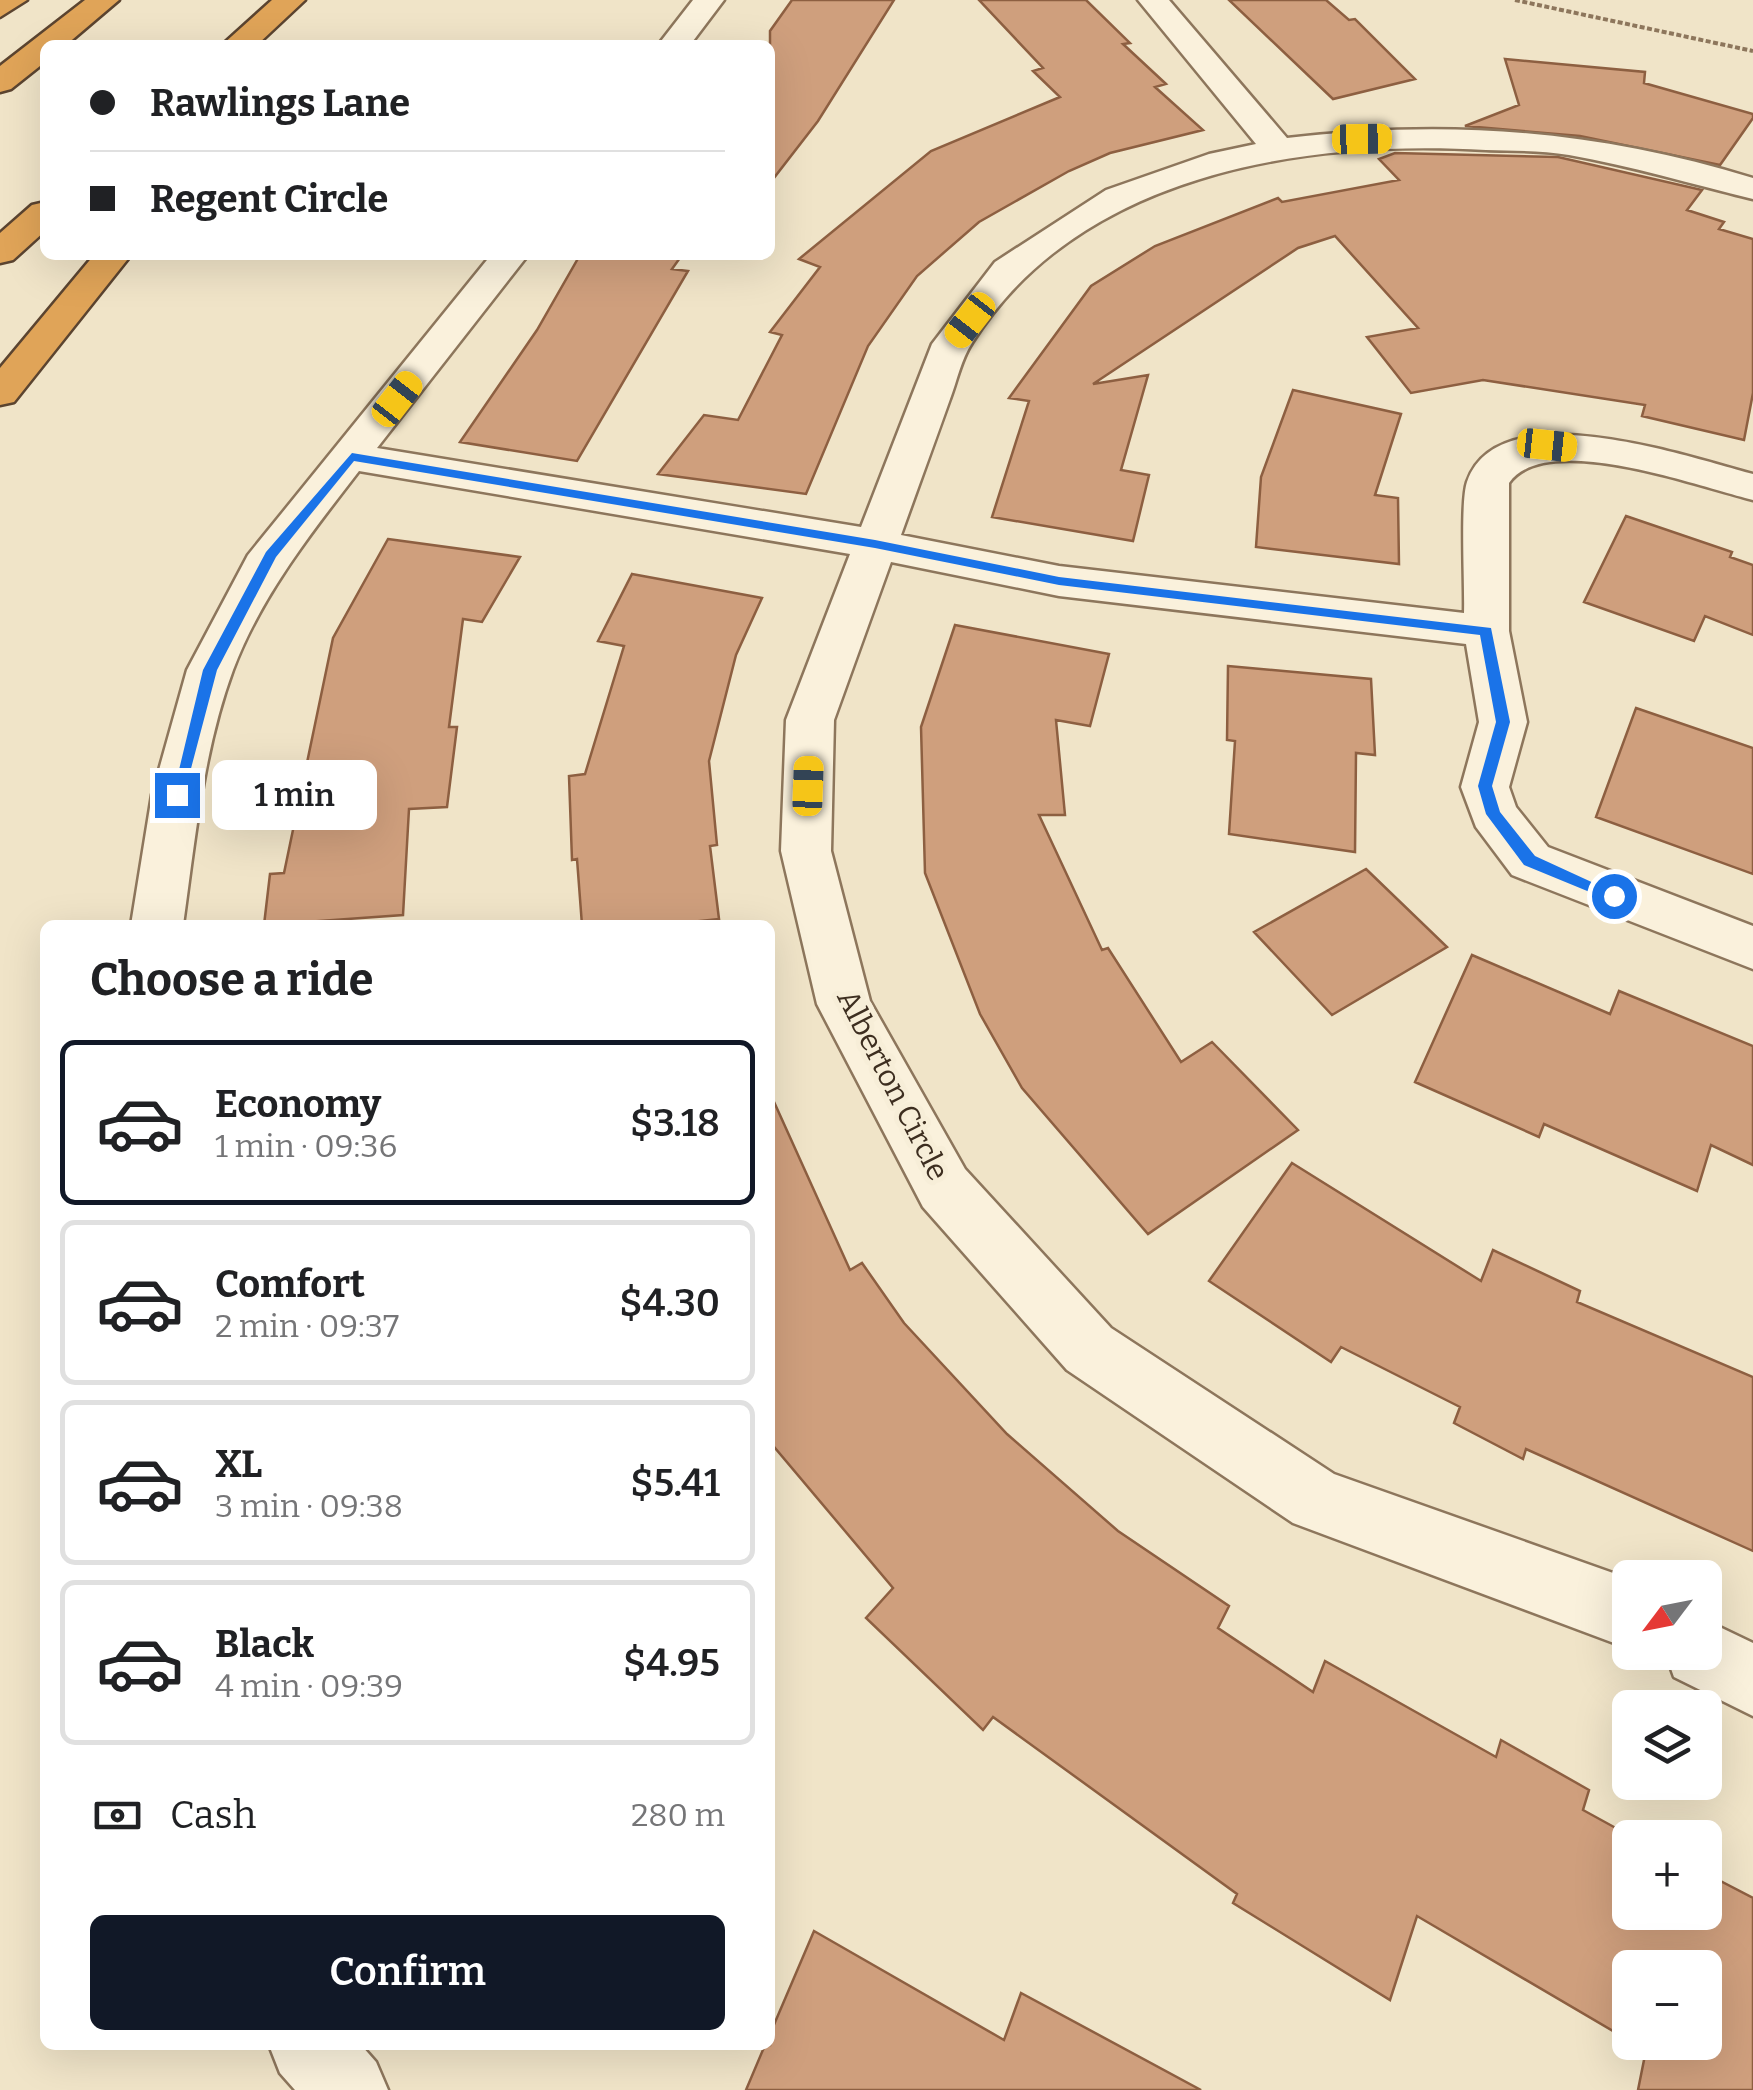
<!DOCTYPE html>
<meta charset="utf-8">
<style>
:root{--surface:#fff;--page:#f2f2f2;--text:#202124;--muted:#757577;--line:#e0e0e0;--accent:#111827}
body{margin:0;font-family:Bitter,serif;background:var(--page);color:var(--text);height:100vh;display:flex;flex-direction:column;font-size:38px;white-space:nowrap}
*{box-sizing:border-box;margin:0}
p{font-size:32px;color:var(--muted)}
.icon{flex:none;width:55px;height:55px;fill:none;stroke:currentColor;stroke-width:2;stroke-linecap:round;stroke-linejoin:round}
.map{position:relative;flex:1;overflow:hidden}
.panel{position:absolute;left:40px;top:920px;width:735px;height:1130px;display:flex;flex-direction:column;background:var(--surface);border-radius:15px;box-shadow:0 10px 40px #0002}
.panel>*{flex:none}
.hud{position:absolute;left:40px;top:40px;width:735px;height:220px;border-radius:15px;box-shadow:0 10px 40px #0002;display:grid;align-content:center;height:220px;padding:0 50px;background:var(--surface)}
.needle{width:65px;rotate:238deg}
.controls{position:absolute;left:1612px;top:1560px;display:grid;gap:20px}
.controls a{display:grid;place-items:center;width:110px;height:110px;border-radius:15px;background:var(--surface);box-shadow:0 10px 40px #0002;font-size:50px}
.end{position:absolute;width:45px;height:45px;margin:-22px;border:12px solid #1a73e8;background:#fff;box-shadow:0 0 0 5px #fff}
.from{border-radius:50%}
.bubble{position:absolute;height:70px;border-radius:15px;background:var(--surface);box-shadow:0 10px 40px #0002;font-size:32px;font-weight:600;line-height:70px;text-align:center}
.car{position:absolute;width:30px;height:60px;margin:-30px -15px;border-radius:12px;box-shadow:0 0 8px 2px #0007;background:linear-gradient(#f5c518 24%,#345 0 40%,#f5c518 0 76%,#345 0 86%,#f5c518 0)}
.hud b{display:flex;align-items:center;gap:35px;height:95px;font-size:38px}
.hud b+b{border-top:2px solid var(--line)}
.hud i{width:25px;height:25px;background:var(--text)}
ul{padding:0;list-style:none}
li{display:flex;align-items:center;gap:30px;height:165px;margin:0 20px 15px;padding:0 30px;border:5px solid var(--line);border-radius:15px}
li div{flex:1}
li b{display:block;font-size:38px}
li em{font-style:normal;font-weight:600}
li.selected{border-color:var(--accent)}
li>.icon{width:90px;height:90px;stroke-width:1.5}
h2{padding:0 50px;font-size:45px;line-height:120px}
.pay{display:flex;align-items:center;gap:25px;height:110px;padding:0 50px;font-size:38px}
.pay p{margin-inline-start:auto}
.cta{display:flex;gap:20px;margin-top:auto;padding:20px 50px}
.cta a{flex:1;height:115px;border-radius:15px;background:var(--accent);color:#fff;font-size:40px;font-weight:600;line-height:115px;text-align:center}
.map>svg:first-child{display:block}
</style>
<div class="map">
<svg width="1753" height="2090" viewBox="0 0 1753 2090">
<rect width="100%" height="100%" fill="#f0e4c8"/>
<path fill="#cf9f7d" stroke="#8d5f41" stroke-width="2.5" d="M792,0H894L818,121L770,183V31Z
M979,0H1086L1130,43L1123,44L1166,84L1155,87L1203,130L1110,153L1069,171L979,222L917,276L868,346L806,494L658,474L704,415L738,420L782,335L770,332L820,267L799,259L931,151L1060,97L1033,71L1043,68Z
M1229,0H1326L1349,20L1355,19L1415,79L1333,99Z
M1505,59L1645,72L1644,83L1753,114V118L1720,165L1580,136L1465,126L1519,105Z
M1395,153L1558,157L1702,190L1687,210L1724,222L1719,229L1753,239V393L1744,440L1642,416L1645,405L1483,380L1411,393L1367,337L1418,328L1335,236L1298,248L1093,384L1148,375L1121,470L1149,475L1133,541L992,517L1029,401L1009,398L1091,286L1155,246L1278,198L1282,202L1399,180L1379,159Z
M580,255H682L672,269L688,271L577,461L460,442L537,330Z
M1293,390L1401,414L1375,495L1398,498L1399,564L1256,547L1261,477Z
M1626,516L1732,552L1730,557L1753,565V635L1705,616L1694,641L1584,602Z
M388,539L520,557L482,622L463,619L449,727H457L447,807L409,809L403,915L264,925L270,874L284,873L333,638Z
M632,574L762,598L736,655L709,761L717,845L710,846L719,919L663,925H582L577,859L572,860L569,776L585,774L624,646L598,641Z
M955,625L1109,654L1090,726L1056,720L1065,815H1039L1102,950L1108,948L1181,1062L1212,1042L1298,1130L1148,1234L1022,1088L980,1014L925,873L921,727Z
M1228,666L1371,679L1375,755L1356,753L1355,852L1229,834L1235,741L1227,740Z
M1636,708L1753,748V874L1596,817Z
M1366,869L1447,947L1332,1015L1254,932Z
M1472,955L1610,1014L1619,991L1753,1046V1165L1711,1145L1697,1191L1544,1124L1539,1137L1415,1082Z
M770,1093L850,1270L862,1263L904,1323L1007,1434L1118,1531L1229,1606L1218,1628L1313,1692L1325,1661L1496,1757L1501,1740L1589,1790L1583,1810L1634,1838H1630V1912H1705V1873L1753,1898V2090H1638L1646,2050L1633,2042H1705V1968H1630V2041L1417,1916L1390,2000L1233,1903L1237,1894L993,1717L983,1730L866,1618L893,1588L770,1442Z
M1292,1163L1481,1281L1493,1250L1580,1291L1577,1302L1753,1377V1551L1526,1449L1523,1459L1454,1423L1460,1407L1341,1347L1331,1362L1209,1281Z
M814,1931L1004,2040L1021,1993L1201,2090H746L765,2045H770V2034Z"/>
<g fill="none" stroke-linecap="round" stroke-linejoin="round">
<g stroke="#8d765c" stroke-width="5">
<path id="minor" d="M693,0H724L690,45H658Z
M1138,0H1169L1287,138C1449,119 1596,130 1753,178V199C1691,184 1632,166 1569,155C1542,150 1513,151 1486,150C1302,139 1078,174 972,343C961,359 957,381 950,399C934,444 917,490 901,535L1059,566L1464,613C1465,585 1460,503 1467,482C1498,390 1690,458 1753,474V500C1699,487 1546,430 1509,483V631L1527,722L1509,787L1516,807L1548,847L1753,926V969L1512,875L1476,827L1461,787L1479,722L1466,644L1059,596L891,562L834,720L831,851L870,1001L965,1169L1111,1328L1334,1474L1630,1579V1649L1293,1523L1067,1370L923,1207L817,1004L781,851L786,720L850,554L359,471C311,533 261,596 233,670C203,751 195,841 183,925H131L152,795L187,670L248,555L491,255H528L377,448L861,527L932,344L995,262L1106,190L1209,154L1256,144Z
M1705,1620L1753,1643V1716L1674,1677L1665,1652H1705Z
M269,2045H361L376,2062L388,2090H295L280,2073Z"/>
</g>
<g stroke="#5b4430" stroke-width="5">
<path id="highway" d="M0,0H27L0,17Z
M85,0H119L66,45H45V62L11,89L0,92V66Z
M272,0H305L257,45H222Z
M45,202V231L13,260L0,263V233L32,205Z
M94,255H131L14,402L0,405V368Z"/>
</g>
<path stroke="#8d765c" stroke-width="4" stroke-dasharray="5 2.5" stroke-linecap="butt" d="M1515,0L1753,51"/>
<use href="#minor" fill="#faf1dc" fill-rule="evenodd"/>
<use href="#highway" fill="#e0a458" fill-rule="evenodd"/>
</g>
<path fill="#1a73e8" d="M352,453L875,540L1059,577L1491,628L1510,722L1492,786L1500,812L1535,856L1622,896L1614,902L1524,865L1486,814L1478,786L1496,722L1480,635L1059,585L875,548L354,461L276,557L217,670L184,795L172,799L203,670L266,552Z"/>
<g text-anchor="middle" stroke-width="10" stroke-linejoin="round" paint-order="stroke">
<g font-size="30" fill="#3d2e20" stroke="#f7eed8">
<text transform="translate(893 1085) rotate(63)" y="10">Alberton Circle</text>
</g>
</g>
</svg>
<div class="controls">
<a><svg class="needle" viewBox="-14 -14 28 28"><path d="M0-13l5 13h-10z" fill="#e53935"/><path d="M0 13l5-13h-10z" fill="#757577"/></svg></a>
<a><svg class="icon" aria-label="layers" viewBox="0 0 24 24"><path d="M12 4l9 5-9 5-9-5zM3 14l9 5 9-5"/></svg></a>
<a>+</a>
<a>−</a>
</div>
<i class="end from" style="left:1614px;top:896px"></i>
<i class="end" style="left:177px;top:795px"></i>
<div class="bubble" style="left:212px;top:760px;width:165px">1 min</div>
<i class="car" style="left:1362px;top:139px;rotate:89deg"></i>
<i class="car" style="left:970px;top:320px;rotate:218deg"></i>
<i class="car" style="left:397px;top:399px;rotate:38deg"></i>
<i class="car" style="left:1547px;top:445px;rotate:96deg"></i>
<i class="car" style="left:808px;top:786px;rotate:2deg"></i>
<div class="hud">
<b><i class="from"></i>Rawlings Lane</b>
<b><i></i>Regent Circle</b>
</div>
<section class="panel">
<h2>Choose a ride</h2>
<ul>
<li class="selected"><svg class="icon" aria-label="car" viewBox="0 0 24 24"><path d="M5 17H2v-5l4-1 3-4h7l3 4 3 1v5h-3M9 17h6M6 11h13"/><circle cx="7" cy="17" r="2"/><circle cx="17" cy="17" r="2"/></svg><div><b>Economy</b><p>1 min · 09:36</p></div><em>$3.18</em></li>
<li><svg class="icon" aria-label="car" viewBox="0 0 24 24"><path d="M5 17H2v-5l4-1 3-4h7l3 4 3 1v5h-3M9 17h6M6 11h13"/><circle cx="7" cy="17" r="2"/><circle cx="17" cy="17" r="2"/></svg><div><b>Comfort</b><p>2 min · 09:37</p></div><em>$4.30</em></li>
<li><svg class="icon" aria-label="car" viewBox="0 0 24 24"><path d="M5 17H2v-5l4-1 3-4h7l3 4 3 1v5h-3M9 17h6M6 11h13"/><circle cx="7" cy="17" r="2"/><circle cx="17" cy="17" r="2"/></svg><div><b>XL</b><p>3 min · 09:38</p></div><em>$5.41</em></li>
<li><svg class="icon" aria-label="car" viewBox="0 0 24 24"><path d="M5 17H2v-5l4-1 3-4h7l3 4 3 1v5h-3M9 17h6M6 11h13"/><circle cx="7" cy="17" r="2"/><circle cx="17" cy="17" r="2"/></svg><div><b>Black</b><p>4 min · 09:39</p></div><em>$4.95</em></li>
</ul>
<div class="pay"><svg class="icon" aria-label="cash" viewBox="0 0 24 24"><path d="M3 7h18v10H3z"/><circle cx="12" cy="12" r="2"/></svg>Cash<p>280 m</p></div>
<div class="cta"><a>Confirm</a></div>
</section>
</div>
